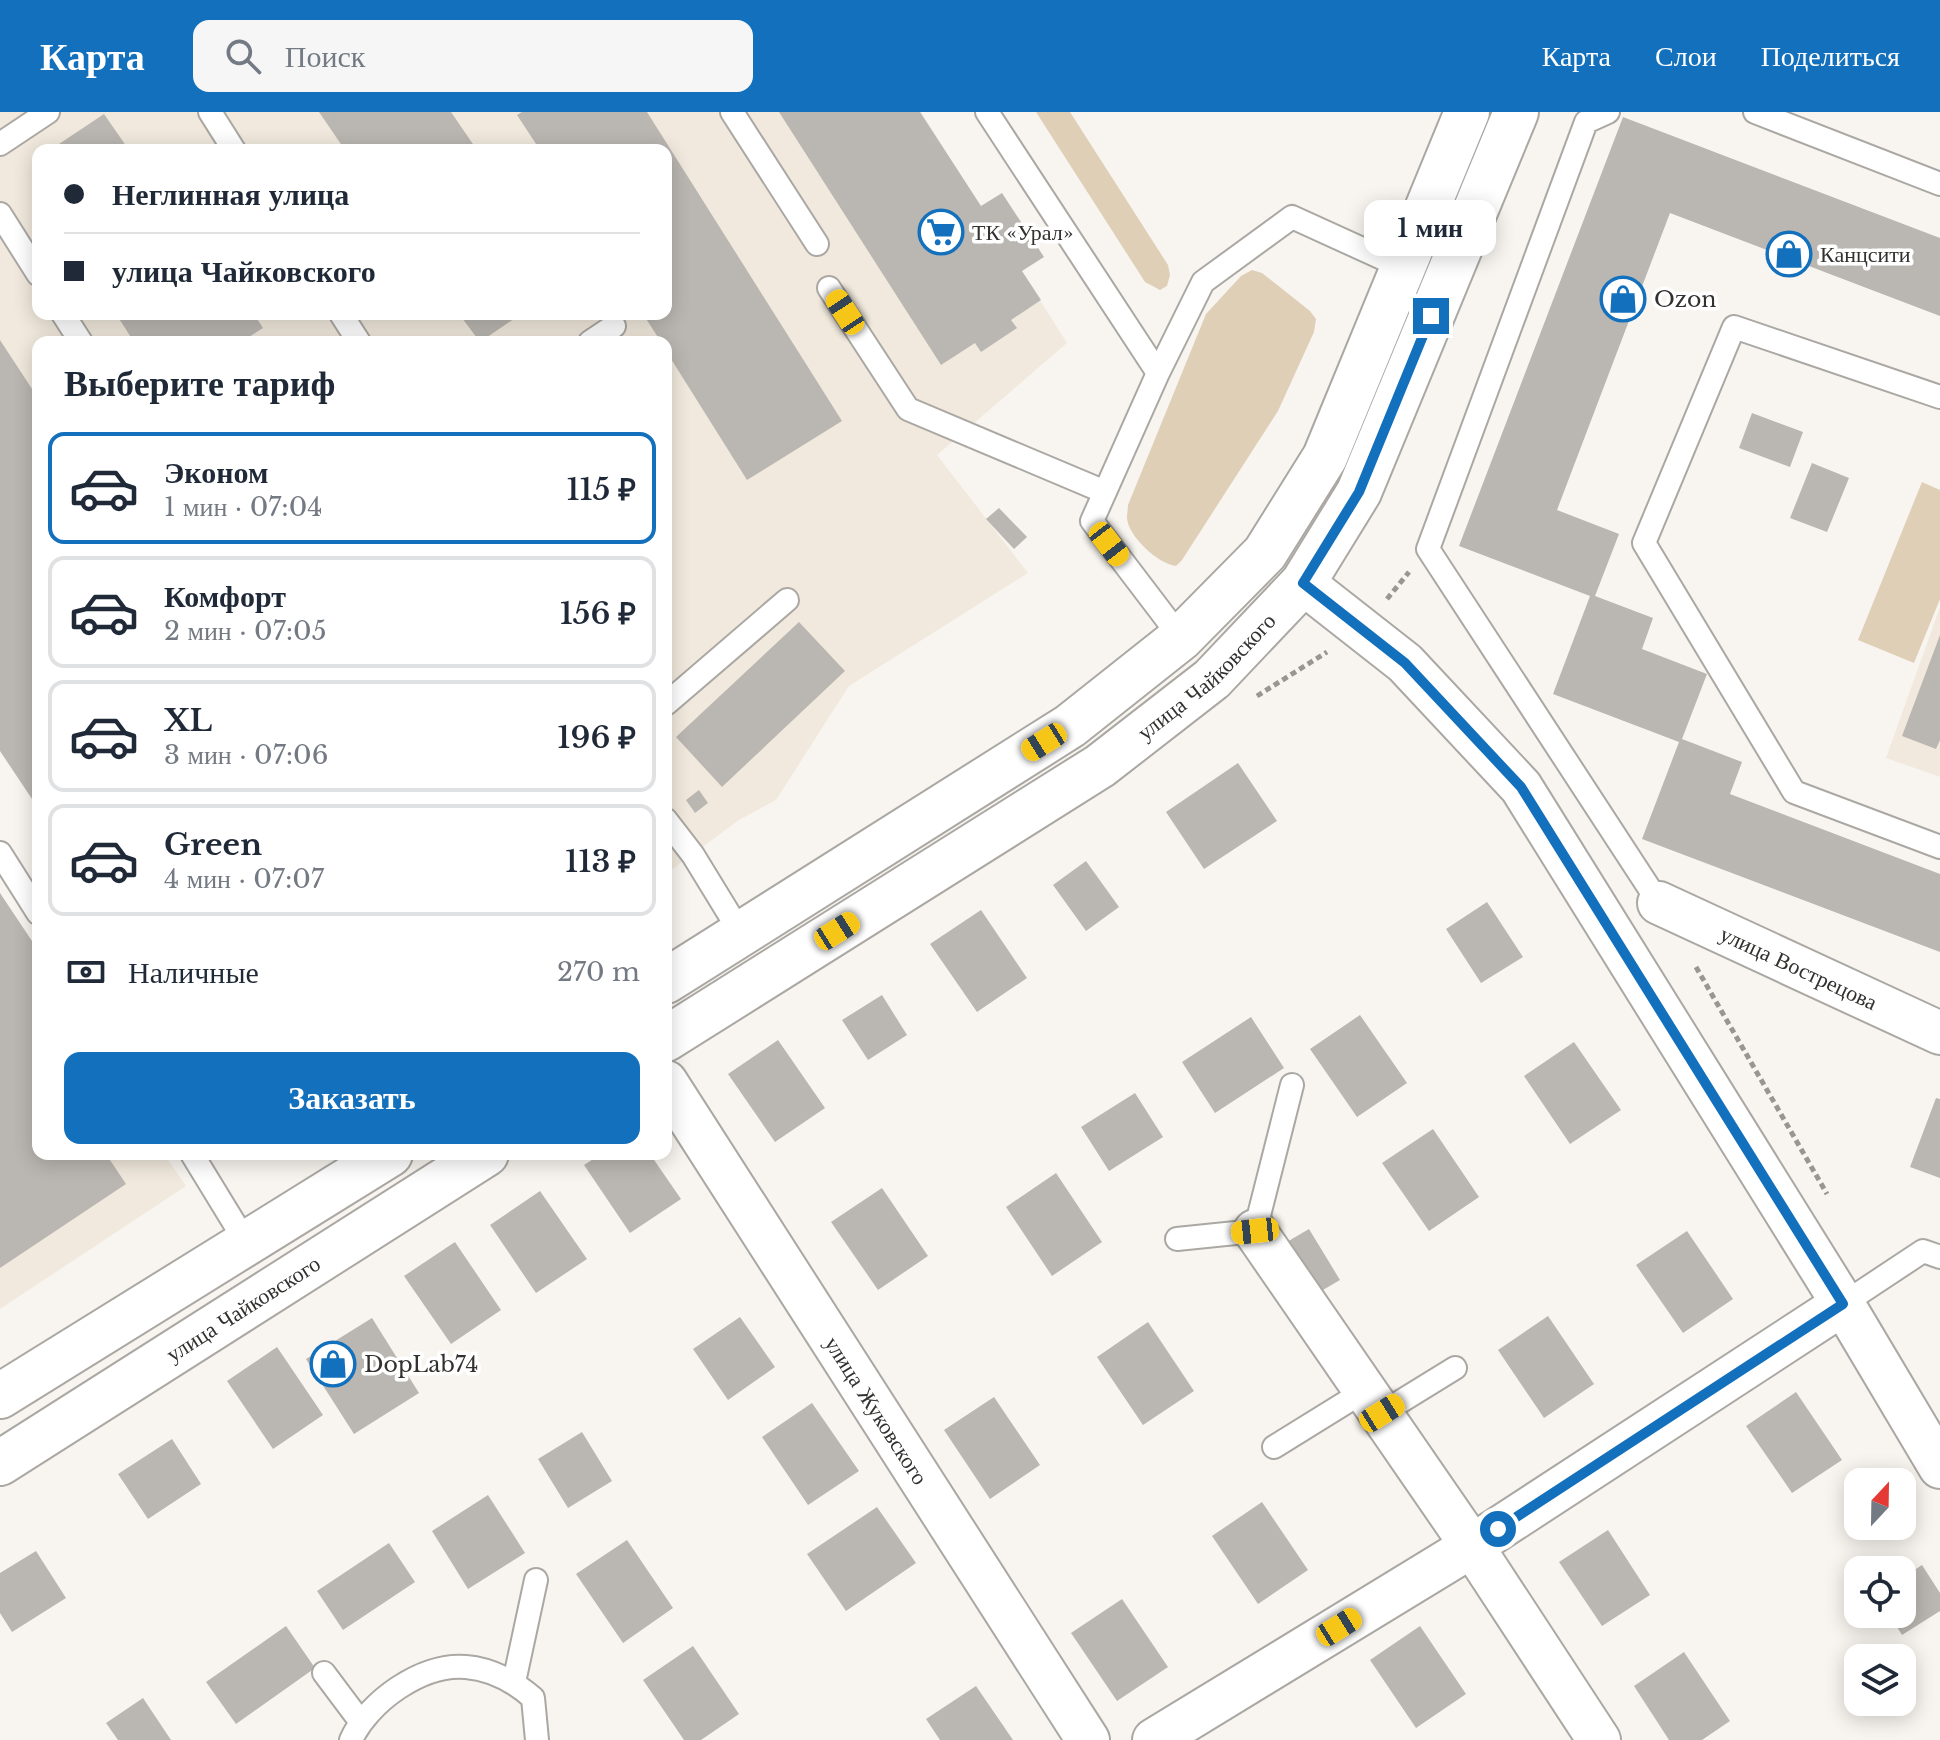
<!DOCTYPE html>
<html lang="ru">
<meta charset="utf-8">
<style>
:root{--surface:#fff;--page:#f6f6f7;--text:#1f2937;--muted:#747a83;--line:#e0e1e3;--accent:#1370bc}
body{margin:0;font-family:"Libre Baskerville",serif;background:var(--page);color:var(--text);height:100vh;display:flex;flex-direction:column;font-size:30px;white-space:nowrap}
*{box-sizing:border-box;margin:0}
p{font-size:26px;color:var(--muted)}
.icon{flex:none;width:44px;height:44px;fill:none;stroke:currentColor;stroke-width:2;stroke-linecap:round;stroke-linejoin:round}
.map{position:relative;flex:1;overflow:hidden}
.sheet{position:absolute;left:32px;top:224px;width:640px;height:824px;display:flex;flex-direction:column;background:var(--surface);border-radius:16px;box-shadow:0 4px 20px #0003}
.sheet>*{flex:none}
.top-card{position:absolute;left:32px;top:32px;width:640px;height:176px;border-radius:16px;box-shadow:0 4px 20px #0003;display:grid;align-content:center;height:176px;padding:0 32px;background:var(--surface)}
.needle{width:52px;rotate:22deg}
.buttons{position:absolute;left:1844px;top:1356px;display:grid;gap:16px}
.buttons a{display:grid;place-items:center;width:72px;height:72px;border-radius:16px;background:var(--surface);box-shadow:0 4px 20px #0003;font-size:40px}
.end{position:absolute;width:36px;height:36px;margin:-18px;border:10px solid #1370bc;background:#fff;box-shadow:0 0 0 4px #fff}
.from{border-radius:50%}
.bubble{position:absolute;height:56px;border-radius:16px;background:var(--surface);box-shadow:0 4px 20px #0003;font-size:26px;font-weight:600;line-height:56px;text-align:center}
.car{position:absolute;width:24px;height:48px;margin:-24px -12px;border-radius:10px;box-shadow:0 0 6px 2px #0007;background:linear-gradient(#f5c518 24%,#345 0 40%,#f5c518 0 76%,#345 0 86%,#f5c518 0)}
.top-card b{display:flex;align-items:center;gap:28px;height:76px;font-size:30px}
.top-card b+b{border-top:2px solid var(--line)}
.top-card i{width:20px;height:20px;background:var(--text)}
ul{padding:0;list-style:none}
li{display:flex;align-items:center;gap:24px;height:112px;margin:0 16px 12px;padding:0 16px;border:4px solid var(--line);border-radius:16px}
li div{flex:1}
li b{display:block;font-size:30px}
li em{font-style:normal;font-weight:600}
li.selected{border-color:var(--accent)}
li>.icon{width:72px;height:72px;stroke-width:1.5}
h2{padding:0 32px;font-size:36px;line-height:96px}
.pay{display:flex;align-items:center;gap:20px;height:88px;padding:0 32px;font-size:30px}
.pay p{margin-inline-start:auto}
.button{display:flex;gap:16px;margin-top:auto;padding:16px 32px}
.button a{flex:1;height:92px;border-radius:16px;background:var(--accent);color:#fff;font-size:32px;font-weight:600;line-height:92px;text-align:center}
header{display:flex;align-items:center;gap:48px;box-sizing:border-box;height:112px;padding:0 40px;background:var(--accent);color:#fff}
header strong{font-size:38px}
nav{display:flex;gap:44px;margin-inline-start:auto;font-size:28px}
.search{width:560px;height:72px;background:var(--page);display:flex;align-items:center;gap:20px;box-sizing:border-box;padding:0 28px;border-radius:16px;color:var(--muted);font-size:30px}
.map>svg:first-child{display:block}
</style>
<header>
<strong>Карта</strong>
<div class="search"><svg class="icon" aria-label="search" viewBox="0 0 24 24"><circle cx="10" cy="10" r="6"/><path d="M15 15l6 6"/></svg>Поиск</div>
<nav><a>Карта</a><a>Слои</a><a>Поделиться</a></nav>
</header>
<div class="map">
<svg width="1940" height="1628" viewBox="0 0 1940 1628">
<rect width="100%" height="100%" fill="#f8f5f0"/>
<path fill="#f1e9dd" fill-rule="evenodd" d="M0,0H921L1067,231L937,343L1028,461L849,574L776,688L739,708L666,762V230H38V694L0,636ZM38,38H666V202H38Z
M1940,495V665L1886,646Z
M0,795L38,1042H164L186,1074L0,1197Z"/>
<path fill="#dfcfb7" d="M1036,0H1070L1168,153L1170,163L1167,174L1160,178L1145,170Z
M1252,158L1262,161L1310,199L1316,207L1314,220L1278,299L1182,448L1176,454C1158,452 1128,424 1127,406C1127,401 1128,397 1128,393L1206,202L1241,164Z
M1922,370L1940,378V487L1914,551L1858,528Z"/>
<path fill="#bab7b2" d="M319,0H451L477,38H345Z
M522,0H647L842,309L747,368L666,239V230H661L643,202H666V38H540L517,3Z
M779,0H920L981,94L1002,81L1044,145L1022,159L1041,188L1011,208L1017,216L981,240L975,231L941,253Z
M104,2L129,38H50Z
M1623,5L1940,126V204L1670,101L1557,398L1619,422L1595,484L1653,506L1642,537L1707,562L1682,627L1742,650L1730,682L1940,762V840L1642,727L1679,630L1553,582L1590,484L1459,434Z
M116,202H254L263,216L241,230H134Z
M459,202H521L480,230Z
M0,228L38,286V696L0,639Z
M1752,301L1803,320L1790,355L1739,336Z
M1812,351L1849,366L1827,420L1790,406Z
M999,396L1027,425L1014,437L986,407Z
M799,510L845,559L722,675L676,625Z
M1940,523V628L1936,637L1902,624Z
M1238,651L1277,709L1204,757L1166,700Z
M699,678L708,691L695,701L686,688Z
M1086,749L1119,795L1086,819L1053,773Z
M0,781L38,838V1042H106L126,1072L0,1156Z
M1487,790L1523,845L1481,871L1446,817Z
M981,798L1027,866L977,900L930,832Z
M882,883L907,923L868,948L842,908Z
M1360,903L1407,971L1357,1005L1310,937Z
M1251,905L1284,956L1215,1001L1182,950Z
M778,928L825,996L775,1030L728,962Z
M1574,930L1621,998L1570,1032L1524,964Z
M1135,981L1163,1025L1109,1059L1081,1015Z
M1936,986L1940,987V1066L1910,1055Z
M1433,1017L1479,1085L1429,1119L1382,1051Z
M601,1042H650L681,1087L630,1121L584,1053Z
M1056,1061L1102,1130L1052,1164L1006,1095Z
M882,1076L928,1144L878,1178L831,1110Z
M540,1079L587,1147L536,1181L490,1113Z
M1309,1117L1340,1168L1311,1185L1280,1134Z
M1687,1119L1733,1187L1683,1221L1636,1153Z
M455,1130L501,1198L451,1232L404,1164Z
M1548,1204L1594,1272L1544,1306L1498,1238Z
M740,1205L775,1255L728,1288L693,1237Z
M372,1206L419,1281L354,1322L306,1247Z
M1148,1210L1194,1279L1143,1313L1097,1245Z
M277,1235L323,1303L273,1337L227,1269Z
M1796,1280L1842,1348L1792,1381L1746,1314Z
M994,1285L1040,1353L990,1387L944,1318Z
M812,1291L859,1359L808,1393L762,1325Z
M582,1320L612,1369L568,1396L538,1347Z
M172,1327L201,1372L148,1407L118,1362Z
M488,1383L525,1441L468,1477L432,1419Z
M1262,1390L1308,1458L1258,1492L1212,1424Z
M877,1395L916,1451L846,1499L807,1442Z
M1608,1418L1650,1483L1602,1514L1559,1450Z
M627,1428L673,1496L623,1531L576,1462Z
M389,1431L415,1470L343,1518L317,1479Z
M36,1439L66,1486L12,1520L0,1501V1461Z
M1922,1453L1940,1481V1499L1902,1523L1889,1502H1902V1466Z
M1122,1487L1168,1555L1117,1589L1071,1521Z
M286,1514L315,1556L236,1612L206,1570Z
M1420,1514L1466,1582L1416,1616L1370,1548Z
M693,1534L739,1602L701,1628H684L643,1568Z
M1684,1540L1730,1609L1702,1628H1669L1634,1574Z
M976,1574L1013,1628H940L926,1607Z
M143,1586L171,1628H118L106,1611Z"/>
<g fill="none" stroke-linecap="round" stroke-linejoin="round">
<g stroke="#aba8a3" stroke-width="26">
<path id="service" d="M210,0L234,38
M732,0L817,132
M987,0L1158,261L1203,170L1292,105L1404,156
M1608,0L1586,10L1428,437L1659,791
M1755,0L1940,72
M0,32L48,0
M0,102L38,162
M829,176L908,297L1105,380
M63,202L81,230
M341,202L359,230
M590,230L614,214
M1158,261L1092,409L1181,526
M1940,285L1734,215L1644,431L1794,680L1940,735
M666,592L787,488
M666,708L693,743L742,823
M0,741L38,801
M192,1042L247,1132
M1177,1127L1255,1119L1292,973
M1843,1192L1923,1139L1940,1145
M1382,1301L1455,1256
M1274,1335L1366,1278
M324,1561L360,1609
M514,1570L536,1468
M351,1628C368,1590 422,1551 466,1555C491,1557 515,1570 533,1586L537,1628"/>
</g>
<g stroke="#aba8a3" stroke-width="46">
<g id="minor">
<path d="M1303,471L1405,551L1521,675L1843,1192L1940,1355"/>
<path id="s1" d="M1659,791L1940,921"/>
<path id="s2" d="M666,970L1088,1628"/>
<path d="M1255,1119L1472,1434L1599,1628"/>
<path d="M1154,1628L1472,1434L1843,1192"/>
</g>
</g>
<g stroke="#aba8a3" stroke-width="48">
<g id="secondary">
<path d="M666,869L1070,614L1181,526L1265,441L1325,345L1467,0"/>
<path id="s3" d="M666,927L1100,654L1212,567L1303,471L1359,380L1516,0"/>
<path d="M0,1284L390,1042"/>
<path id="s4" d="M0,1351L486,1042"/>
</g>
</g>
<path stroke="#989693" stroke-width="5" stroke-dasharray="6 4" stroke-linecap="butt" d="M1387,487L1409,460
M1257,584L1327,540
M1696,855L1827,1082"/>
<use href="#service" stroke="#fff" stroke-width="22"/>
<use href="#minor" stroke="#fff" stroke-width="42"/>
<use href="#secondary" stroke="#fff" stroke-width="44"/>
</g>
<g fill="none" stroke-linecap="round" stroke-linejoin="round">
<path stroke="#1370bc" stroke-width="10" d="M1431,204L1359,380L1303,471L1405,551L1521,675L1843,1192L1498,1417"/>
</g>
<defs>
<g id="supermarket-ring" transform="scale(2.3)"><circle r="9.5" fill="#fff" stroke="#1370bc" stroke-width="1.5"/><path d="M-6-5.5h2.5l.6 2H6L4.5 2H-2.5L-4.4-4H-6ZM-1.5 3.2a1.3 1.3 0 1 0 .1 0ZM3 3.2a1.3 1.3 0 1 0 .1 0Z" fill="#1370bc"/></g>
<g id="shop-ring" transform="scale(2.3)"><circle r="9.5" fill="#fff" stroke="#1370bc" stroke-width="1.5"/><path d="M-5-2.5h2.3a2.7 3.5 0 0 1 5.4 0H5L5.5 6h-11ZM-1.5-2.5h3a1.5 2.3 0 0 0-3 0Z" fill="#1370bc"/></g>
</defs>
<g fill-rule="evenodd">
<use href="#supermarket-ring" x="941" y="120"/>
<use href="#shop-ring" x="1789" y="142"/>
<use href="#shop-ring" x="1623" y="187"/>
<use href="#shop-ring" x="333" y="1252"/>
</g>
<g text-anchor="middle" stroke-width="7" stroke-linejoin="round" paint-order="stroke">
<g font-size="22" fill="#32312f" stroke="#fff" text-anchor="start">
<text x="972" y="128">ТК «Урал»</text>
<text x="1820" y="150">Канцсити</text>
<text x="1654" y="195">Ozon</text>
<text x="364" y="1260">DopLab74</text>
</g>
<g font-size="22" fill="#32312f" stroke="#fff">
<text dy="8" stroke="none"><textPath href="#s3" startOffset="652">улица Чайковского</textPath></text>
<text dy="8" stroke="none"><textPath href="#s1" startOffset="154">улица Вострецова</textPath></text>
<text dy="8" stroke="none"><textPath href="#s4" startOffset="288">улица Чайковского</textPath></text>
<text dy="8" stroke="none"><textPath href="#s2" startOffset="390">улица Жуковского</textPath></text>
</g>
</g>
</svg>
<div class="buttons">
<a><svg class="needle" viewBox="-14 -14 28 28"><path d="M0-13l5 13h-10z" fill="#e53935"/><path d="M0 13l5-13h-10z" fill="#747a83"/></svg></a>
<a><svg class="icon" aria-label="locate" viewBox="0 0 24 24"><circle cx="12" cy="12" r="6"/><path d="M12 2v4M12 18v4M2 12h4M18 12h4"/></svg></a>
<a><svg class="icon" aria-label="layers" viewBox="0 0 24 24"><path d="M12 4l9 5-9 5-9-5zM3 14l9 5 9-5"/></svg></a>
</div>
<i class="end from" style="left:1498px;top:1417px"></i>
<i class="end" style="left:1431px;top:204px"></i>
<div class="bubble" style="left:1364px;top:88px;width:132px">1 мин</div>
<i class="car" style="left:845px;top:200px;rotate:327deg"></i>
<i class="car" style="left:1109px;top:432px;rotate:142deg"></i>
<i class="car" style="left:1044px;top:630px;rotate:238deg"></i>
<i class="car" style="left:837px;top:819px;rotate:58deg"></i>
<i class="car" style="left:1255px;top:1119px;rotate:264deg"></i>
<i class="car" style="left:1382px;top:1301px;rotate:58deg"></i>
<i class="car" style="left:1339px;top:1515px;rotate:58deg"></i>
<div class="top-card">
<b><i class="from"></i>Неглинная улица</b>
<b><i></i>улица Чайковского</b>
</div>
<section class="sheet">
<h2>Выберите тариф</h2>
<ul>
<li class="selected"><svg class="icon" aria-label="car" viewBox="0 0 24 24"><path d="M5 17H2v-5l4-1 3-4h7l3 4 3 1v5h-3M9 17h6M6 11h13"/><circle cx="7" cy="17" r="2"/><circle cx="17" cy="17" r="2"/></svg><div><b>Эконом</b><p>1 мин · 07:04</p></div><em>115 ₽</em></li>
<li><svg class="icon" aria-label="car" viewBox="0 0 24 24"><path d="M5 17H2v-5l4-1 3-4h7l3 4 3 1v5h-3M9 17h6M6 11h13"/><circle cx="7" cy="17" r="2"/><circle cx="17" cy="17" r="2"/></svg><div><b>Комфорт</b><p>2 мин · 07:05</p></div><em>156 ₽</em></li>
<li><svg class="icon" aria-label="car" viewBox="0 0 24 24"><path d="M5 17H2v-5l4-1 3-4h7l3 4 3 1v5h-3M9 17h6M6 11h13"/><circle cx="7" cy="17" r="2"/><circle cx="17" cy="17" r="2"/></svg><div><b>XL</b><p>3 мин · 07:06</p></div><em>196 ₽</em></li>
<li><svg class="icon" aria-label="car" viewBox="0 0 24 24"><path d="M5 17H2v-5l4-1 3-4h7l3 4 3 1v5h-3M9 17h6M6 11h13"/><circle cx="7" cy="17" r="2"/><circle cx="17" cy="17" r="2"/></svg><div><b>Green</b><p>4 мин · 07:07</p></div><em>113 ₽</em></li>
</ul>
<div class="pay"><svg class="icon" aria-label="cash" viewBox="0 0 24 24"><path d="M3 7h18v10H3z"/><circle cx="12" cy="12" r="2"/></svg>Наличные<p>270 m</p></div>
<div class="button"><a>Заказать</a></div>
</section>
</div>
